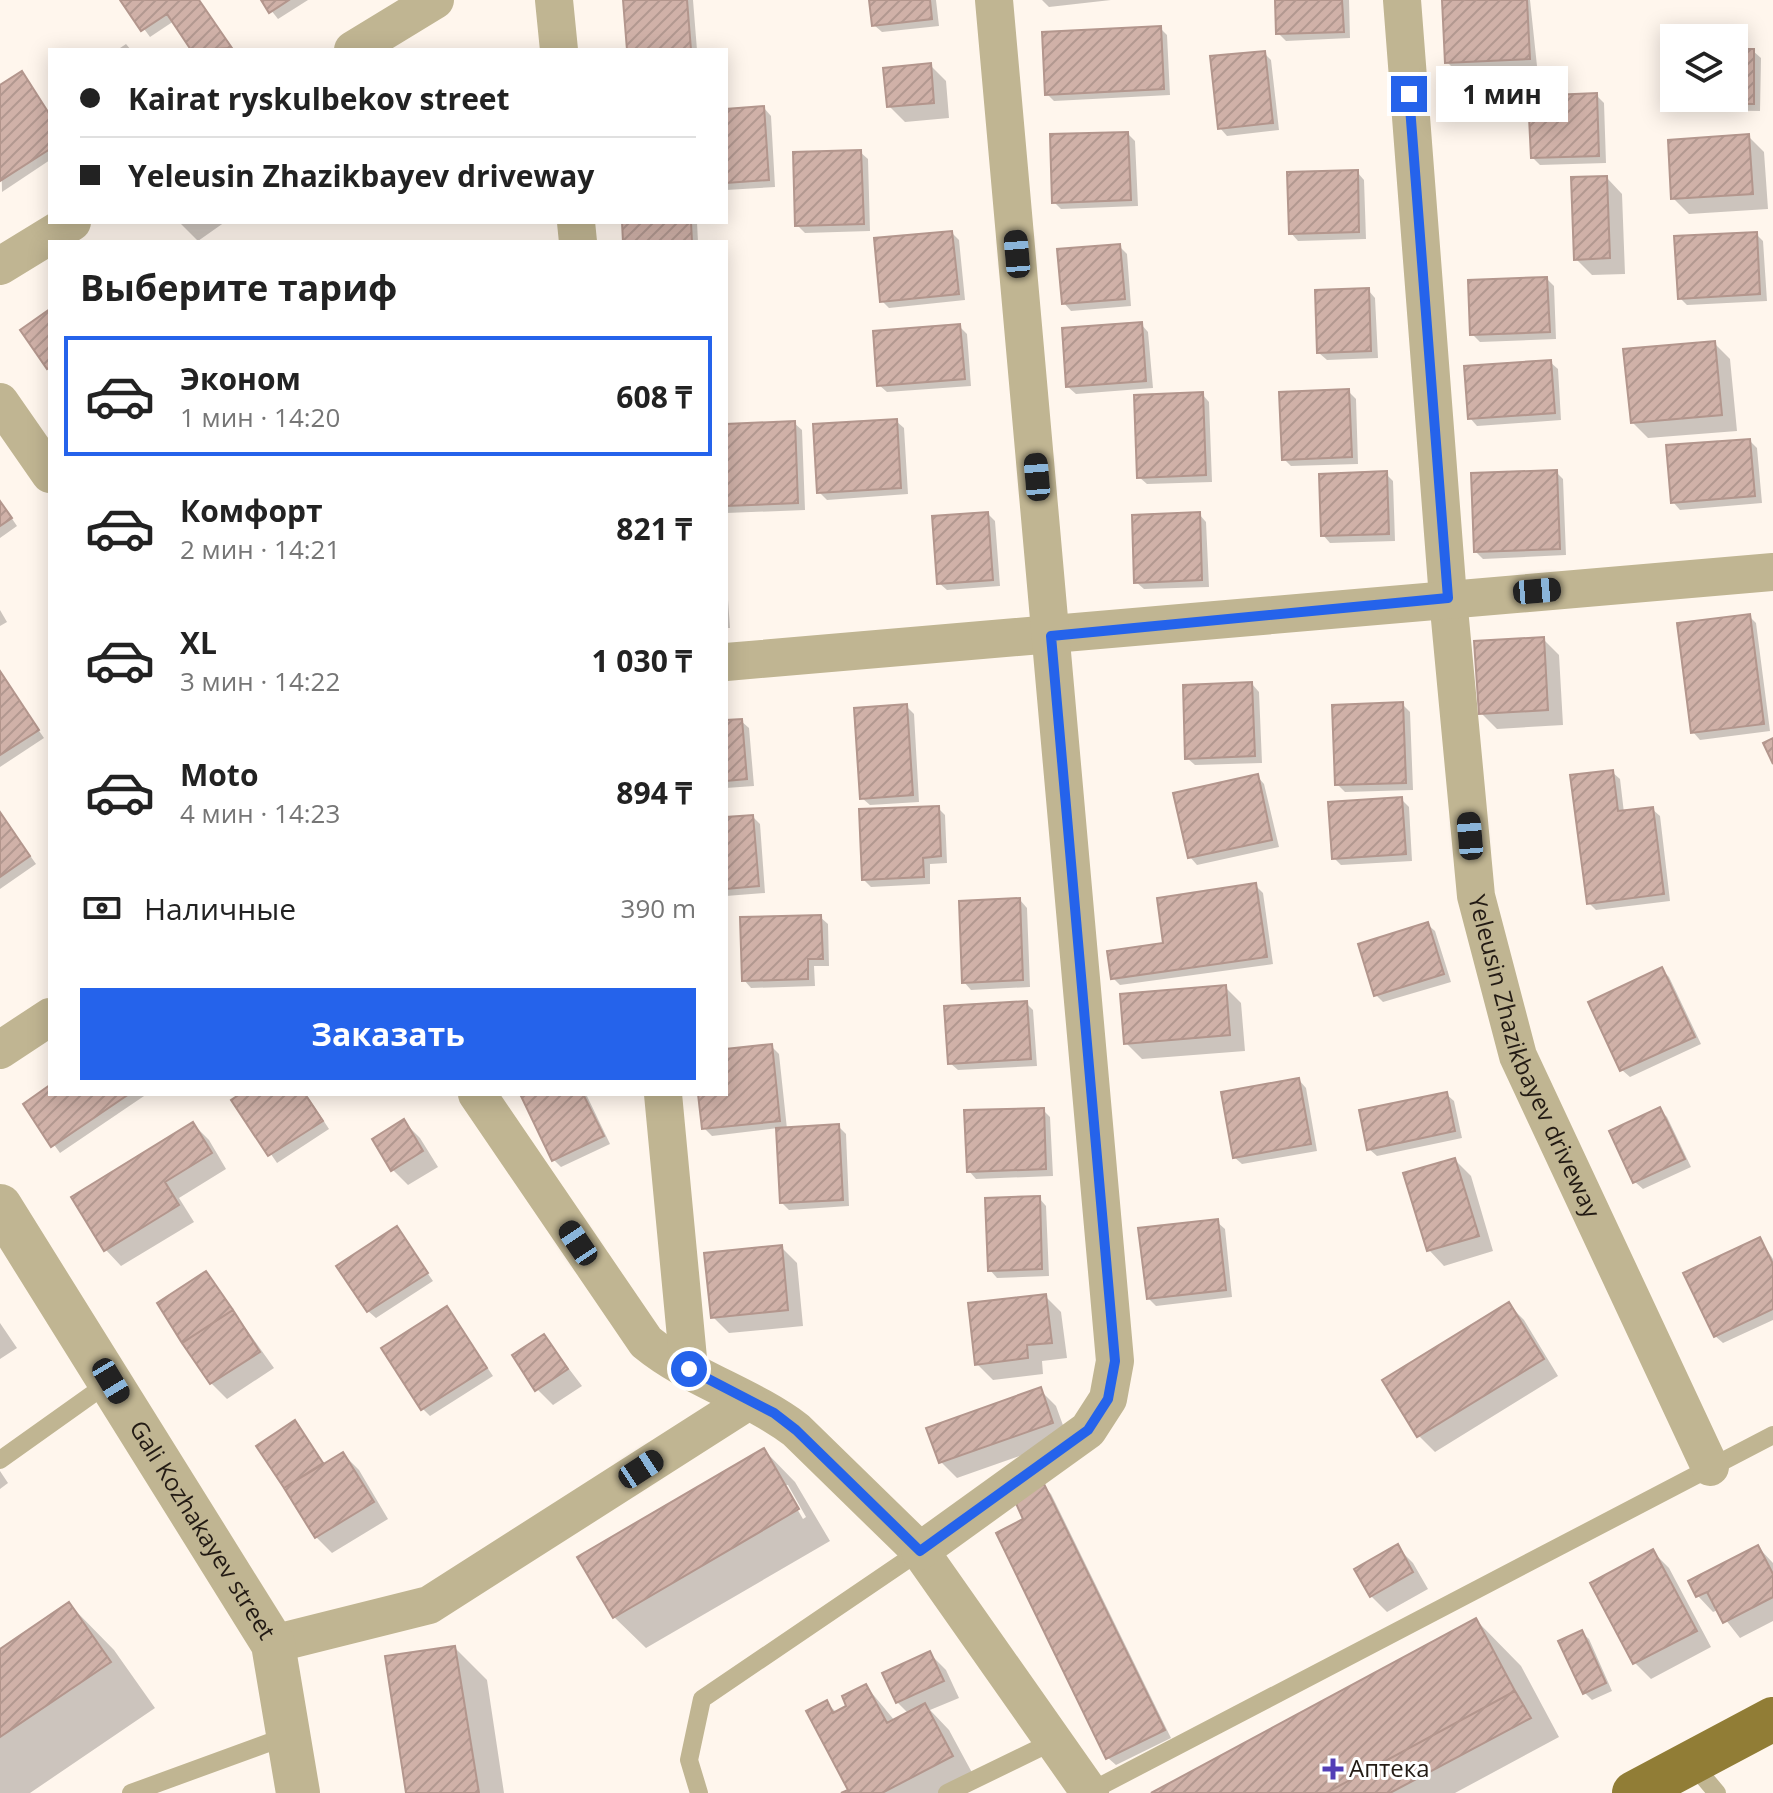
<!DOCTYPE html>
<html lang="ru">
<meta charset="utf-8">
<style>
:root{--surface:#fff;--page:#f2f2f2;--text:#222;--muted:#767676;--line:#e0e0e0;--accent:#2563eb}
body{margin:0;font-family:"Open Sans",sans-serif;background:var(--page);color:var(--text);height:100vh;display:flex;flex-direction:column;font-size:30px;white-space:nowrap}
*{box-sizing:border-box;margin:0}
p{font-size:26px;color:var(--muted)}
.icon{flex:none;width:44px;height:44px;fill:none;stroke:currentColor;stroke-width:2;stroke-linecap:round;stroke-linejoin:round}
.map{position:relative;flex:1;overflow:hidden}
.sheet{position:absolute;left:48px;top:240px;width:680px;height:856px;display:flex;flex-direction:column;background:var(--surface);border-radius:0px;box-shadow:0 4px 20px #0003}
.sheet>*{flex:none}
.guide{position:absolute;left:48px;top:48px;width:680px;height:176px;border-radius:0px;box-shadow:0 4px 20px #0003;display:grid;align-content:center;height:176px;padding:0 32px;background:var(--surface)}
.fabs{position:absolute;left:1660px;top:24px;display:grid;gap:16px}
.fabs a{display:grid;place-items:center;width:88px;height:88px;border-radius:0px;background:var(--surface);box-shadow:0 4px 20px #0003;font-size:40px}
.end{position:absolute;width:36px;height:36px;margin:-18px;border:10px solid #2563eb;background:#fff;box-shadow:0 0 0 4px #fff}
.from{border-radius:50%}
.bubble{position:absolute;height:56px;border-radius:0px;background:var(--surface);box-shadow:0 4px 20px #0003;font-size:26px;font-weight:700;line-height:56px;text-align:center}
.car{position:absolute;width:24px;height:48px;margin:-24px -12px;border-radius:10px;box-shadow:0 0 6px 2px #0007;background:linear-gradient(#222 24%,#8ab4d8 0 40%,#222 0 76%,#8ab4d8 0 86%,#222 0)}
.guide b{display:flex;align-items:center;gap:28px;height:76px;font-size:30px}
.guide b+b{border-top:2px solid var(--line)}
.guide i{width:20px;height:20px;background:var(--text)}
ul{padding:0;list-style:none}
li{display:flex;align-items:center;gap:24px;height:120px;margin:0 16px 12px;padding:0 16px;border:4px solid transparent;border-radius:0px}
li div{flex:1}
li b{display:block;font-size:30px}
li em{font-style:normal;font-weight:700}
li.current{border-color:var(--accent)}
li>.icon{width:72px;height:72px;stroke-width:1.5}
h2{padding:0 32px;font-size:36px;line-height:96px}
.pay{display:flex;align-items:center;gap:20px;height:88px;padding:0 32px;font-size:30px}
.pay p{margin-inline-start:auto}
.primary-button{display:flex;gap:16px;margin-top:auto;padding:16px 32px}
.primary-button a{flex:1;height:92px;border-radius:0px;background:var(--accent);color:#fff;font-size:32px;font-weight:700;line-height:92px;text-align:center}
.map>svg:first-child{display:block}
</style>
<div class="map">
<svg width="1773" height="1793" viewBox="0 0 1773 1793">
<defs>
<pattern id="building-hatch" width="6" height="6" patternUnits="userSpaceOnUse" patternTransform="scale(2)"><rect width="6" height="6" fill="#d0b1a8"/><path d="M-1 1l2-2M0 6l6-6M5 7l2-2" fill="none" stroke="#b29890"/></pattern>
</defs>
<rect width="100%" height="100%" fill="#fff6ed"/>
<path fill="#0003" fill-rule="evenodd" d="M123,0H199L234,50H194L174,21L150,37Z
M263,0H308L278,19Z
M625,0H693L697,50H629Z
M871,0H936L939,26L882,32L874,25Z
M1042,0H1111L1049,7Z
M1277,0H1349L1350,38L1286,41L1278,33Z
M1444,0H1530L1537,66L1455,70L1447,62Z
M1160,28L1167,35L1170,95L1054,101L1047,94Z
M126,44L131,50H117Z
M1734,51H1753L1761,58L1760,111L1692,110L1684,98H1734Z
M1264,53L1271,60L1279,130L1227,136L1220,128Z
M930,65L946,81L949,118L905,122L889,106Z
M21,74L50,114V160L2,192L0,88Z
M1596,95L1604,103L1606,163L1540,165L1532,157Z
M764,108L771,116L775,187L726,190V111Z
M1128,134L1135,141L1138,206L1061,209L1054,202Z
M1748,136L1764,152L1768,209L1689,214L1673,198Z
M860,152L868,159L870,231L805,233L797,225Z
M1357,172L1364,180L1366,239L1298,241L1291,233Z
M1607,178L1622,194L1625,274L1592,275L1576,259Z
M179,222H225L198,241Z
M624,222H697L698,242H625Z
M952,233L959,240L965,300L889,308L882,301Z
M1756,234L1763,241L1767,301L1687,305L1680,298Z
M1119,246L1127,254L1131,306L1071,311L1064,303Z
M1547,279L1554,286L1556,339L1480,342L1472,334Z
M1368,290L1375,298L1378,358L1327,360L1319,353Z
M1141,324L1148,332L1153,388L1076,394L1068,387Z
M960,327L967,334L971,386L887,392L879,385Z
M1714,343L1730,359L1737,431L1648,438L1632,422Z
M1550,362L1558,369L1561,420L1477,426L1470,418Z
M1348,391L1356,399L1358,464L1291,466L1284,459Z
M1202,394L1209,402L1212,482L1147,484L1139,477Z
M896,421L904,428L908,494L827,500L819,492Z
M794,423L802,430L805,510L726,513V426Z
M1750,441L1757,448L1762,503L1680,510L1673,502Z
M1556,472L1563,479L1566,555L1483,559L1476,552Z
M1386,474L1393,481L1395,541L1330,543L1323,535Z
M0,501L17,526L0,538Z
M988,514L995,521L1000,586L947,590L939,583Z
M1199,514L1206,522L1209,587L1144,589L1136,582Z
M726,571L730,628H726Z
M0,610L7,622L0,626Z
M1749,616L1756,623L1770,731L1700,740L1693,732Z
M1543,639L1559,655L1563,725L1497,729L1481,713Z
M0,674L44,738L0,767Z
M1252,684L1259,692L1262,763L1195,765L1187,758Z
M1402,704L1410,712L1413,790L1345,792L1337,784Z
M906,706L914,714L919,802L870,805L862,798Z
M741,721L749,728L754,786L726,788V722Z
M1612,772L1620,779L1624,813L1652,809L1660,816L1670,901L1596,910L1589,903Z
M1257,776L1264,784L1279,847L1197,865L1190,857Z
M1401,799L1409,807L1412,861L1341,865L1334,858Z
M938,808L945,815L947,863L930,864V884L871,887L864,880Z
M0,813L36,864L0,889Z
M753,817L760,824L765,893L726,896V819Z
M1256,886L1263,893L1273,964L1120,985L1113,978Z
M1020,900L1027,908L1030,987L971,990L964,982Z
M820,917L828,924L829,966H814L815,986L751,988L744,980Z
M1427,924L1435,931L1451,982L1383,1002L1376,995Z
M1661,969L1669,977L1701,1044L1630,1077L1622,1070Z
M1225,987L1241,1003L1245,1051L1142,1059L1126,1043Z
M1026,1003L1033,1010L1037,1066L958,1070L950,1063Z
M771,1046L779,1054L787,1129L838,1126L846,1134L849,1206L789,1210L782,1203L778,1128L712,1136L704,1128L700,1094H726V1051Z
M1299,1080L1306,1088L1317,1151L1242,1164L1234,1157Z
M50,1088V1094H147L60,1153L25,1104Z
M244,1094H306L329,1129L277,1163L234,1100Z
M522,1094H586L610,1144L561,1167L554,1160Z
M1446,1094L1454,1101L1462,1138L1377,1156L1369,1149Z
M1659,1109L1667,1117L1691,1167L1643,1189L1635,1182Z
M1043,1110L1050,1117L1053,1176L976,1179L969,1171Z
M404,1122L420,1138L438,1167L408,1185L392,1169Z
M193,1124L209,1140L226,1169L179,1198L194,1222L121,1266L106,1250Z
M1455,1160L1471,1176L1493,1251L1444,1266L1429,1250Z
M1039,1198L1046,1206L1049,1276L997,1278L990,1270Z
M1217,1222L1225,1229L1232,1297L1156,1306L1148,1298Z
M397,1229L433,1281L376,1318L368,1311Z
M1760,1239L1773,1259V1320L1723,1343L1715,1336Z
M781,1247L797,1263L803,1326L729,1333L713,1317Z
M206,1273L274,1368L227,1399L211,1383L159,1304Z
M1045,1296L1061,1312L1067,1358L1042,1361L1043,1374L993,1380L977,1364Z
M1508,1304L1524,1320L1558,1376L1435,1452L1419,1436L1385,1381Z
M447,1308L493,1376L430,1416L422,1408Z
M0,1323L17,1348L0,1359Z
M544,1336L582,1386L553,1405L537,1389Z
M1040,1390L1056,1406L1068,1439L957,1478L941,1462Z
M294,1423L325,1465L343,1454L359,1470L388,1519L332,1553L316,1537L285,1487Z
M764,1450L795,1482L830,1541L646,1648L614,1617ZM783,1485H788L806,1517L803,1519Z
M0,1471L8,1483L0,1489Z
M1044,1486L1051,1494L1171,1738L1116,1765L1108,1758L1026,1520Z
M1397,1547L1413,1563L1428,1589L1387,1612L1371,1596Z
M1758,1547L1773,1563V1621L1740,1638L1718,1610L1713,1612L1698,1596Z
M1653,1552L1669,1568L1711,1647L1651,1679L1635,1663L1593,1584Z
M69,1604L114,1650L155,1708L30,1793H0V1651Z
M1476,1620L1521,1666L1559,1737L1455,1793H1155Z
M1581,1632L1589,1639L1612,1691L1592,1700L1585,1693Z
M455,1648L487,1680L504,1793H408Z
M930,1654L946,1670L959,1698L930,1710L949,1730L976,1780L951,1793H846L851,1790L826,1702L837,1713L849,1707L866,1686L895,1721L909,1714L897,1702Z"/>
<path fill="url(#building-hatch)" stroke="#b3968d" stroke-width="2" d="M120,0H199L232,48L191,50L167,14L141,31Z
M261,0H289L269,13Z
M623,0H687L691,50H627Z
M869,0H930L932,19L872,26Z
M1275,0H1342L1344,32L1276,34Z
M1442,0H1527L1530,59L1445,63Z
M1161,26L1164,89L1045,95L1042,32Z
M1734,49H1754V104L1682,103V98H1734Z
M1265,51L1273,123L1218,129L1210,56Z
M931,63L934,103L887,107L883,68Z
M22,71L50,115V149L0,181V85Z
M1597,93L1599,156L1531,158L1528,96Z
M764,106L769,180L726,183V109Z
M1128,132L1131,200L1052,203L1050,134Z
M1749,134L1753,194L1671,199L1668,140Z
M861,150L864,224L795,226L793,152Z
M1358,170L1359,232L1289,234L1287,172Z
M1607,176L1610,258L1574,260L1571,177Z
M622,222H691L692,242H623Z
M952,231L959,294L880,302L874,238Z
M1757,232L1760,294L1678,299L1674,236Z
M1120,244L1125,299L1062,304L1057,249Z
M1547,277L1550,332L1470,335L1468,280Z
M1369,288L1371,351L1317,353L1315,290Z
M50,309V367L47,369L20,330Z
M1142,322L1146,381L1066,387L1062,328Z
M960,324L965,379L877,386L873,331Z
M1715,341L1722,415L1631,423L1623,349Z
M1551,360L1555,413L1468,419L1464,366Z
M1349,389L1352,457L1282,460L1279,392Z
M1203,392L1206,475L1137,478L1134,395Z
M897,419L901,488L817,493L813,424Z
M795,421L798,503L726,506V424Z
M1750,439L1755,496L1671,503L1666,445Z
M1557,470L1560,549L1474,552L1471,473Z
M1387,471L1389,534L1321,536L1319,474Z
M0,501L12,518L0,526Z
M988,512L993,580L937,584L932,516Z
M1200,512L1202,580L1134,583L1132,515Z
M1750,614L1764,724L1691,733L1677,623Z
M1544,637L1548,710L1479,714L1474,641Z
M0,671L39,730L0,755Z
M1252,682L1255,756L1185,759L1183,685Z
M1403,702L1406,783L1335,785L1332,705Z
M907,704L913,795L860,799L854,708Z
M742,719L747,779L726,781V720Z
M1773,738V764L1763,743Z
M1613,770L1618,811L1653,807L1664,894L1587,904L1570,775Z
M1258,774L1272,840L1188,858L1173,793Z
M1402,797L1406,854L1332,859L1328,802Z
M939,806L941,856L923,858L924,877L862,880L859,809Z
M0,812L30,856L0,877Z
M753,815L759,886L726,889V817Z
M1256,883L1267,957L1111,979L1107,951L1163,943L1157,898Z
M1020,898L1023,980L962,983L959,901Z
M821,915L823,959H808V979L742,981L740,917Z
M1428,922L1444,974L1374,996L1358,944Z
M1662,967L1695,1037L1620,1071L1588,1002Z
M1226,985L1230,1035L1124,1044L1120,994Z
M1027,1001L1031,1059L948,1064L944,1006Z
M772,1044L780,1121L702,1129L698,1094H726V1049Z
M1299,1078L1311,1144L1233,1158L1221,1092Z
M50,1085V1094H129L51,1147L23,1104Z
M1447,1092L1455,1131L1367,1150L1359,1110Z
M240,1094H305L323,1121L268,1156L231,1100Z
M520,1094H583L604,1136L552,1161Z
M1660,1107L1685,1159L1633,1183L1609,1131Z
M1044,1108L1046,1169L967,1172L964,1110Z
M404,1119L423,1151L391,1171L372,1139Z
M193,1122L212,1153L165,1182L179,1205L104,1251L71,1197Z
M839,1124L843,1200L780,1203L776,1128Z
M1455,1158L1479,1236L1427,1251L1403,1173Z
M1040,1196L1042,1269L988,1271L985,1198Z
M1218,1219L1226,1290L1147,1299L1138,1228Z
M397,1226L428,1273L367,1312L336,1266Z
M1760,1237L1773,1264V1309L1714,1337L1683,1273Z
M782,1245L788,1310L711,1318L704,1253Z
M206,1271L233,1310L182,1343L157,1303Z
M1046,1294L1052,1343L1027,1345L1028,1358L975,1365L968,1303Z
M1509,1302L1544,1359L1417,1437L1382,1380Z
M447,1306L487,1368L421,1410L381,1348Z
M233,1310L260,1352L210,1384L182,1343Z
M544,1334L568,1369L535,1391L512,1355Z
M1041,1387L1053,1423L939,1463L926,1428Z
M295,1420L323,1463L284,1488L256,1446Z
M764,1448L799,1509L613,1618L577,1557Z
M343,1452L374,1502L315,1538L284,1488Z
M1044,1484L1165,1730L1106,1759L996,1533L1023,1519L1014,1499Z
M1398,1544L1413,1572L1370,1597L1354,1569Z
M1758,1545L1773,1574V1597L1723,1623L1707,1592L1696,1597L1688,1581Z
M1653,1549L1697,1631L1633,1664L1590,1583Z
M69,1602L111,1662L0,1737V1649Z
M1476,1618L1515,1691L1326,1793H1151Z
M1582,1630L1606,1683L1583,1694L1558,1641Z
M455,1646L479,1793H406L385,1656Z
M930,1651L944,1681L896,1703L882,1673Z
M866,1684L887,1723L925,1703L953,1756L882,1793H841L848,1790L806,1711L827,1700L833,1713L846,1706L842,1696Z
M1515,1691L1531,1718L1390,1793H1326Z"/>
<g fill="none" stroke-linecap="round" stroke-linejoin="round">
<path stroke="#c0b592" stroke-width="18" d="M0,1460L111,1381
M1691,1762L1717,1793
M1089,1792L1773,1435
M131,1793L287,1736
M699,1793L689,1760L702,1699L920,1551
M947,1793L1054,1741"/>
<g stroke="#c0b592" stroke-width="38">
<path d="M554,0L559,50"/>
<path id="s1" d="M1402,0L1448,598L1476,896L1518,1056L1710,1467"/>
<path d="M353,50L435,0"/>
<path d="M576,222L578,242"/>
<path d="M0,266L72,222"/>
<path d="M0,402L50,474"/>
<path d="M726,662L1773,572"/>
<path d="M0,1050L50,1017"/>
<path d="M477,1094L646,1342C691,1379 750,1395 796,1430L920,1551L1090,1793"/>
<path d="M663,1094L689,1369"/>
<path d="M920,1551L1088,1430L1108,1399L1115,1361L994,0"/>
<path d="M273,1644L429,1605L747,1402"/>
</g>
<path stroke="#c0b592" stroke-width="44" id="s2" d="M0,1206L273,1644L298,1793"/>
<path stroke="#917d36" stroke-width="44" d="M1634,1793L1773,1719"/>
</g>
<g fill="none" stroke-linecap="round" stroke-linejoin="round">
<path stroke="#2563eb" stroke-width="10" d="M689,1369L774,1413L796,1430L920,1551L1088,1430L1108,1399L1115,1361L1051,636L1448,598L1409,94"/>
</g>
<path fill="#533eb6" stroke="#fff" stroke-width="3" d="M1329 1757h8v8h8v8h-8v8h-8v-8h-8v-8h8z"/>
<g text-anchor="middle" stroke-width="6" stroke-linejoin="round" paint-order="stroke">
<g font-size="24" fill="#231b14" stroke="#fff">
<text dy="8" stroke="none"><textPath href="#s1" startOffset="1070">Yeleusin Zhazikbayev driveway</textPath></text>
<text dy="8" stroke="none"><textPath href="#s2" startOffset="382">Gali Kozhakayev street</textPath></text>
</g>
<g font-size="24" fill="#231b14" stroke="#fff" text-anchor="start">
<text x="1349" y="1777">Аптека</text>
</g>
</g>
</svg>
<div class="fabs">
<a><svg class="icon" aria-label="layers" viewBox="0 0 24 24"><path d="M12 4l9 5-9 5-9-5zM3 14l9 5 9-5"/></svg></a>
</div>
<i class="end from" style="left:689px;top:1369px"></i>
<i class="end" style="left:1409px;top:94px"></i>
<div class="bubble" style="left:1436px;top:66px;width:132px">1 мин</div>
<i class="car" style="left:1017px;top:254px;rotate:355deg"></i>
<i class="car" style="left:1037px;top:477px;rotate:355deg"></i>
<i class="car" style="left:1537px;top:591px;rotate:85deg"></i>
<i class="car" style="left:1470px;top:836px;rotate:355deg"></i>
<i class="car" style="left:578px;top:1243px;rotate:326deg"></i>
<i class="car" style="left:111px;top:1381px;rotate:149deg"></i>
<i class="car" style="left:641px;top:1469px;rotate:57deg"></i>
<div class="guide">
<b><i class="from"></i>Kairat ryskulbekov street</b>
<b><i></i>Yeleusin Zhazikbayev driveway</b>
</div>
<section class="sheet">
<h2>Выберите тариф</h2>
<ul>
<li class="current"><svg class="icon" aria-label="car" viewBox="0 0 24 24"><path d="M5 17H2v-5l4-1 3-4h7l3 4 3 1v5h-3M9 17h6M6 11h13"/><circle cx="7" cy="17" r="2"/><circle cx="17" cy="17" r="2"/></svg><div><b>Эконом</b><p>1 мин · 14:20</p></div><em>608 ₸</em></li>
<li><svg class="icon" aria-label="car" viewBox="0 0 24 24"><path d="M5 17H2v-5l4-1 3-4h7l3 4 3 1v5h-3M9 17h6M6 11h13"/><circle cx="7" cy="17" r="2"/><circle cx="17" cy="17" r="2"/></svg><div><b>Комфорт</b><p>2 мин · 14:21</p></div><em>821 ₸</em></li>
<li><svg class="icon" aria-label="car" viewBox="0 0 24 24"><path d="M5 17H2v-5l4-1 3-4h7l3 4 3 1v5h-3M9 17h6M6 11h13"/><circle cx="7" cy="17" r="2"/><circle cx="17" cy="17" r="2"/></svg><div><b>XL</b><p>3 мин · 14:22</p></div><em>1 030 ₸</em></li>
<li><svg class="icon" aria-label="car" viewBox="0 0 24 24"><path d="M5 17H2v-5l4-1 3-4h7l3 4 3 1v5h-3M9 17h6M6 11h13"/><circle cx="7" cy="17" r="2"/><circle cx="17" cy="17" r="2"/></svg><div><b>Moto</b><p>4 мин · 14:23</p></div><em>894 ₸</em></li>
</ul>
<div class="pay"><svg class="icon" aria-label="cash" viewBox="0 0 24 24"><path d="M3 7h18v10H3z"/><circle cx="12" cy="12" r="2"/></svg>Наличные<p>390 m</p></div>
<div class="primary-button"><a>Заказать</a></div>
</section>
</div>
